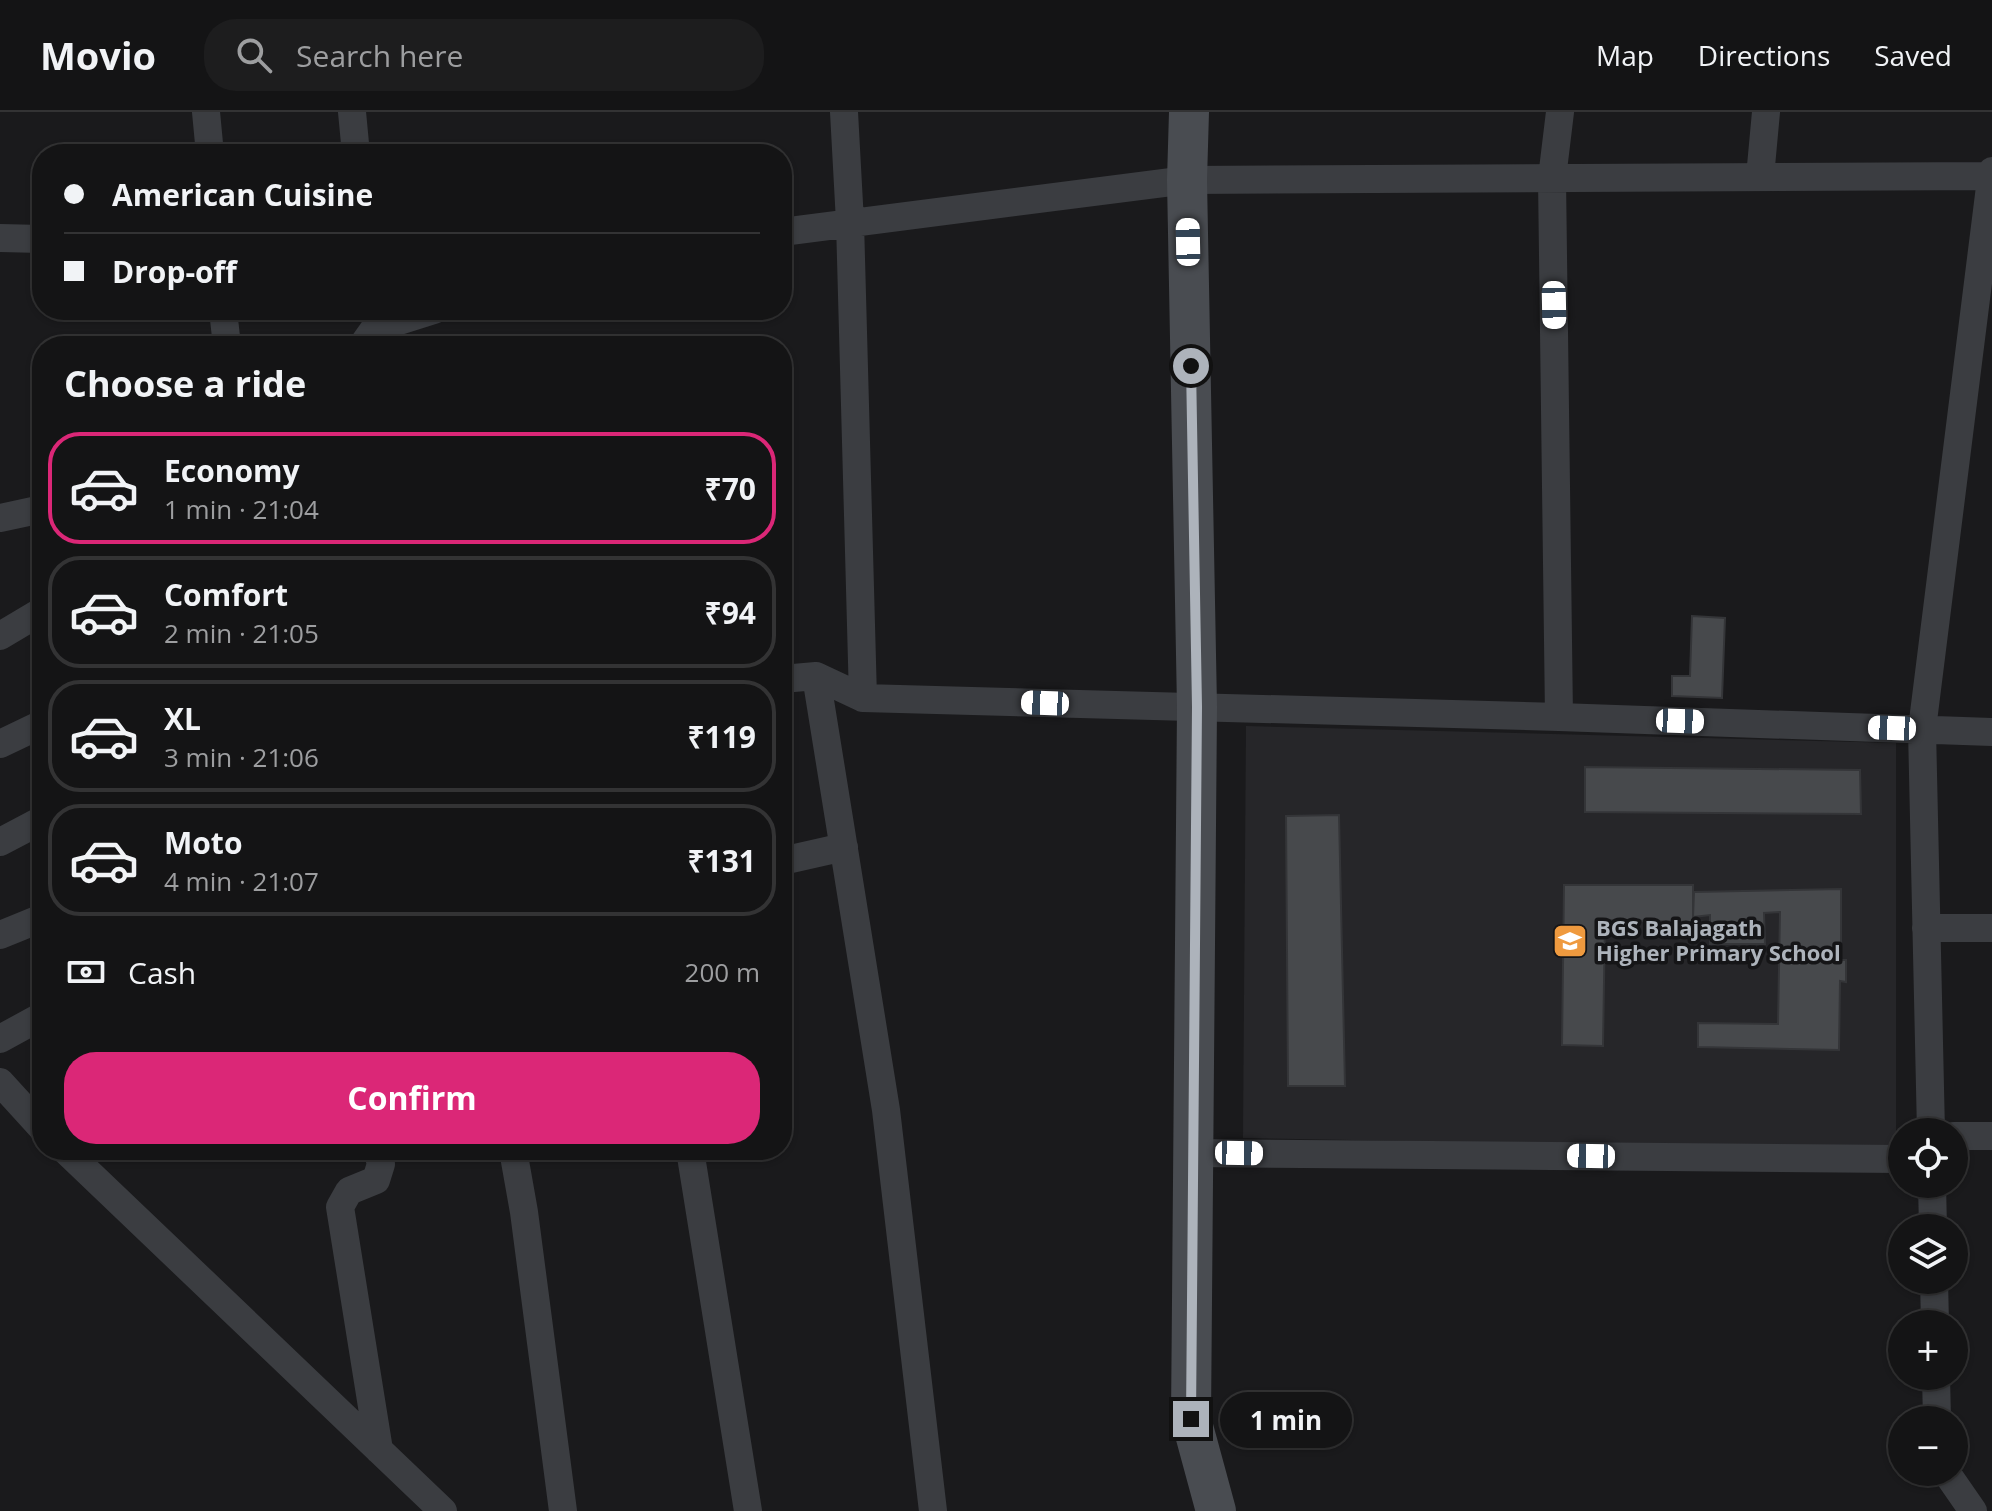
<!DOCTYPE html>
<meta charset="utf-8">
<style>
:root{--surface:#141415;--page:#1d1d1e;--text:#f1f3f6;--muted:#9d9ea0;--line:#333334;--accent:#db2777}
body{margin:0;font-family:"Open Sans",sans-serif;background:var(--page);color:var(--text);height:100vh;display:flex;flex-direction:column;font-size:30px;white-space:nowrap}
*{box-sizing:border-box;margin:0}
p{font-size:26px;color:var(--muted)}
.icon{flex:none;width:44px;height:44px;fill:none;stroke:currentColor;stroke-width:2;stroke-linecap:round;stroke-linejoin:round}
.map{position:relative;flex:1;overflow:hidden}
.drawer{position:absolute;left:32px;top:224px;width:760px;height:824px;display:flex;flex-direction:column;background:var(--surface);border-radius:32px;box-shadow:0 2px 6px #0004,0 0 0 2px var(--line)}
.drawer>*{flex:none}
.hud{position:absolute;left:32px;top:32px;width:760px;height:176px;border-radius:32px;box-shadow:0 2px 6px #0004,0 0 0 2px var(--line);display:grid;align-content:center;height:176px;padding:0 32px;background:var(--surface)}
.fabs{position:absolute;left:1888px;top:1006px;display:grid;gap:16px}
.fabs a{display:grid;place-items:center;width:80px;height:80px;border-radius:50%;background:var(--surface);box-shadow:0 2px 6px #0004,0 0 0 2px var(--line);font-size:40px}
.end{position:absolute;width:36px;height:36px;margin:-18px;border:10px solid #adb3bb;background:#111;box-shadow:0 0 0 4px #111}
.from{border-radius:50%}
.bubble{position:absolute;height:56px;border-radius:28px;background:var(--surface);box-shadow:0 2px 6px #0004,0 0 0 2px var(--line);font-size:26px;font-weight:700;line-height:56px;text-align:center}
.car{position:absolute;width:24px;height:48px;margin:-24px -12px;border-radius:10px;box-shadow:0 0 6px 2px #0007;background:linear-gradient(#fff 24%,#345 0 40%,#fff 0 76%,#345 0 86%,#fff 0)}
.hud b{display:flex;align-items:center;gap:28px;height:76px;font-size:30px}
.hud b+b{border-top:2px solid var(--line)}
.hud i{width:20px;height:20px;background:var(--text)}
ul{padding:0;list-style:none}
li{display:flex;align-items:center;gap:24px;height:112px;margin:0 16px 12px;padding:0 16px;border:4px solid var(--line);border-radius:32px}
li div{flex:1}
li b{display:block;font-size:30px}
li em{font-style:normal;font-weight:700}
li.current{border-color:var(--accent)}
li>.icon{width:72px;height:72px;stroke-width:1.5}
h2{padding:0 32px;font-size:36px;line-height:96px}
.pay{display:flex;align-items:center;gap:20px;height:88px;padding:0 32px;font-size:30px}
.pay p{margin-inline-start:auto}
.primary-button{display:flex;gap:16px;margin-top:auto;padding:16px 32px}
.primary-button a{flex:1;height:92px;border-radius:32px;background:var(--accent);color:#fff;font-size:32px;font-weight:700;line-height:92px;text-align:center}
header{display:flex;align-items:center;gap:48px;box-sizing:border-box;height:112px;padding:0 40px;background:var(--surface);border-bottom:2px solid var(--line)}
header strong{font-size:38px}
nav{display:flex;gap:44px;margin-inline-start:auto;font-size:28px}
.search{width:560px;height:72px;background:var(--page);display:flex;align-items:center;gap:20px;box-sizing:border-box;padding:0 28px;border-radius:32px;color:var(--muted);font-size:30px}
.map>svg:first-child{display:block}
</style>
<header>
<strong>Movio</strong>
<div class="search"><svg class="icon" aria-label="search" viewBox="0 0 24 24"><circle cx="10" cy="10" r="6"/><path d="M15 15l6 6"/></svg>Search here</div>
<nav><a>Map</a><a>Directions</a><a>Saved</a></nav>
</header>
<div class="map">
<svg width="1992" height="1399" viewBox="0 0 1992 1399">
<rect width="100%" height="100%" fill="#1a1a1c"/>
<path fill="#262629" d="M1246,614L1896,631V1038L1243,1026Z"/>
<path fill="#47494c" stroke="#343538" stroke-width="2" d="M1692,504L1725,506L1722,586L1672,584V564H1690Z
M1585,655L1860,658L1861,702L1585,700Z
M1339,703L1345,974H1288L1286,704Z
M1564,773H1693V810L1605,808L1603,934L1562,933Z
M1841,777V848H1846V870L1840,869L1839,938L1698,935V911L1778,912L1780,800L1764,801L1765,832H1710V803L1693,805L1694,780Z"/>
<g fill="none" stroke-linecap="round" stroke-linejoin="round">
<path stroke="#3b3d41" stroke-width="28" d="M206,0L210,42
M352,0L356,42
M844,0L850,110L863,586
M1760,65L1766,0
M782,120L1187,68L1992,64
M0,126L42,127
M223,198L227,234
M362,234L374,217L434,198
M0,406L42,397
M0,524L42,499
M816,564L886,998L933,1399
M782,567L816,564L863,586L1559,605L1992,620
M1559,605L1552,66L1560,0
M0,632L42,612
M0,730L42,708
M782,749L844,735
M1926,816H1992
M0,823L42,806
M0,927L42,904
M0,970L42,1016
M1931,1020L1922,617L1992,59
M1954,1024H1992
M65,1038L443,1399
M377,1038L381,1052L376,1068L349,1079L340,1095L379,1338
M513,1038L524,1100L563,1399
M690,1038L748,1399
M1193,1041L1902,1047
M1932,1072L1933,1116
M1934,1168L1935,1212
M1936,1264L1937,1308
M1946,1360L1973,1399"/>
<path stroke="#494c51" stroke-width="40" d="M1189,0L1187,68L1197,595L1191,1307L1216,1399"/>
</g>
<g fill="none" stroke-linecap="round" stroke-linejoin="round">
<path stroke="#adb3bb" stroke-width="10" d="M1191,254L1197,595L1191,1307"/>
</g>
<defs>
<g id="school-square" transform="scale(1.8)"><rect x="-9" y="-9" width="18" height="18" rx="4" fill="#ef9a3f" stroke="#151517"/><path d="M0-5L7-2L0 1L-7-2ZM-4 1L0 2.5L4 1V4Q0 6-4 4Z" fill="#fff"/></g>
</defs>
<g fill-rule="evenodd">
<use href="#school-square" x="1570" y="829"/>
</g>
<g text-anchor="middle" stroke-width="7" stroke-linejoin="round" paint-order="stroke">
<g font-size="22" font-weight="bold" fill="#adb3bb" stroke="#151517" text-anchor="start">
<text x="1596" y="824">BGS Balajagath<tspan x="1596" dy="25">Higher Primary School</tspan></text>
</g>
</g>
</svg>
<div class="fabs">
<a><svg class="icon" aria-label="locate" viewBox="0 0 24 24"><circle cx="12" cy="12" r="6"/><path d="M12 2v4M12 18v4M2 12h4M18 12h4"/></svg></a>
<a><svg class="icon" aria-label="layers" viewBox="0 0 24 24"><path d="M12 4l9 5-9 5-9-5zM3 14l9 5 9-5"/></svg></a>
<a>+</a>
<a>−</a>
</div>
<i class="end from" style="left:1191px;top:254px"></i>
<i class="end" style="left:1191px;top:1307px"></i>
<div class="bubble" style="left:1220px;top:1280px;width:132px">1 min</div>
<i class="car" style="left:1188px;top:130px;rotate:359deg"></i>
<i class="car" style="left:1554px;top:193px;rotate:179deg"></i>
<i class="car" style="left:1045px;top:591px;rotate:272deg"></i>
<i class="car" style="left:1680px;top:609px;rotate:92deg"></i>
<i class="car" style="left:1892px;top:616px;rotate:272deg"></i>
<i class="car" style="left:1239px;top:1041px;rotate:91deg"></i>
<i class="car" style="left:1591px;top:1044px;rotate:271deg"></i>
<div class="hud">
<b><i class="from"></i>American Cuisine</b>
<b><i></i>Drop-off</b>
</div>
<section class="drawer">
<h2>Choose a ride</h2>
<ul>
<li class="current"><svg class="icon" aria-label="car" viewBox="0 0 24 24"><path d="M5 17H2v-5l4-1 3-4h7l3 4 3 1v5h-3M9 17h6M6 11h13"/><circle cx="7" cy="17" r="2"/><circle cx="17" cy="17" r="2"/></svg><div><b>Economy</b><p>1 min · 21:04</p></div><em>₹70</em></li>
<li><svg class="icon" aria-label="car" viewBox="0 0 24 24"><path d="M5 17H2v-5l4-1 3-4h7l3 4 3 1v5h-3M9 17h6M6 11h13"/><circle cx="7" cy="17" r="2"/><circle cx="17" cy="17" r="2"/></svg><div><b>Comfort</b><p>2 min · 21:05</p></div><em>₹94</em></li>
<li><svg class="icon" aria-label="car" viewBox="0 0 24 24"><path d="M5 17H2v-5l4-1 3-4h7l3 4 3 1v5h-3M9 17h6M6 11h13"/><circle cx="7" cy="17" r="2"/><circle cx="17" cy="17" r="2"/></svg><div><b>XL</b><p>3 min · 21:06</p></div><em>₹119</em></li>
<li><svg class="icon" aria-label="car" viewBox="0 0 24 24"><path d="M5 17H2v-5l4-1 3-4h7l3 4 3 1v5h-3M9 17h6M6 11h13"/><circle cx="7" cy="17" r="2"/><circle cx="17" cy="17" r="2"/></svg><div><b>Moto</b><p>4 min · 21:07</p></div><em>₹131</em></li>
</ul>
<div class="pay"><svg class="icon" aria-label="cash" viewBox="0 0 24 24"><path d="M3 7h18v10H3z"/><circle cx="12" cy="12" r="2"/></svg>Cash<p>200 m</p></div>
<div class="primary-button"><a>Confirm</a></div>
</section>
</div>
